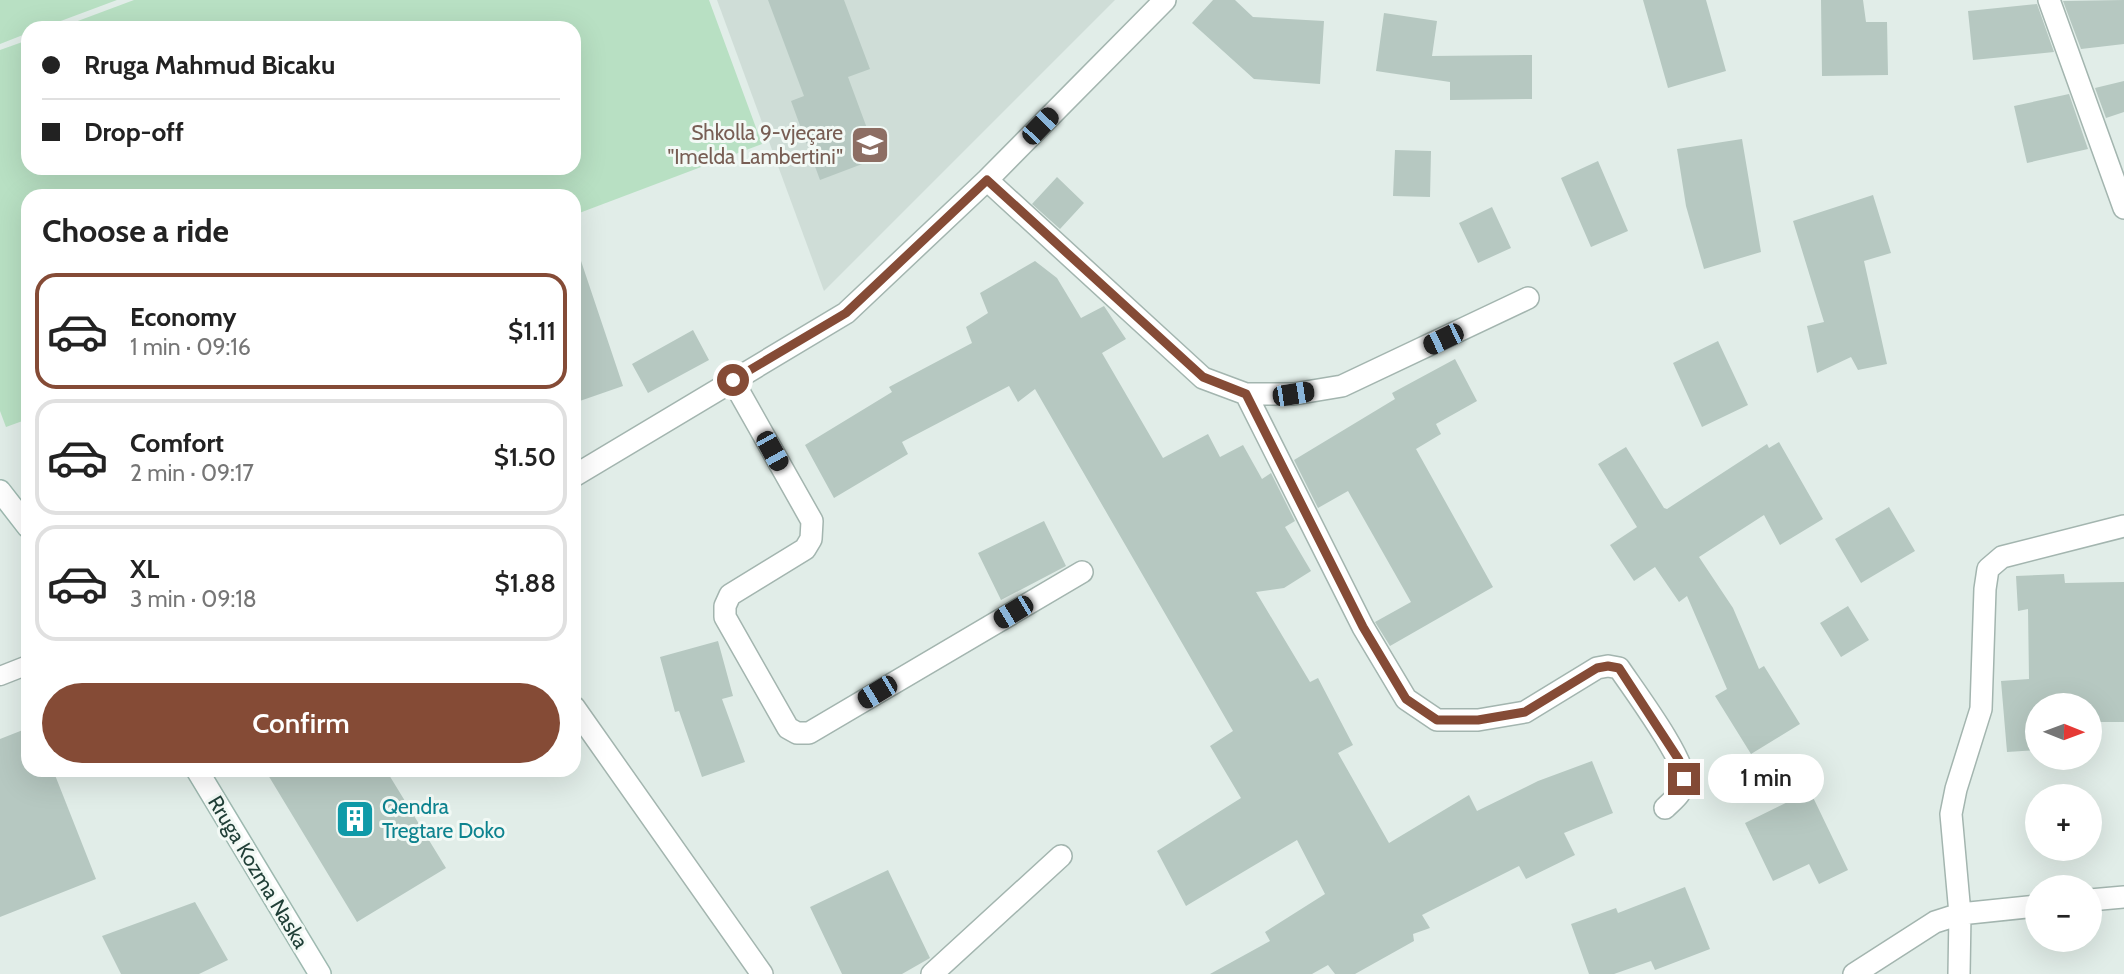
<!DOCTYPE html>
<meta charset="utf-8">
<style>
:root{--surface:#fff;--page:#f6f6f6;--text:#222;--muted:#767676;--line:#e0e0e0;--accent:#854b36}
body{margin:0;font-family:Cabin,sans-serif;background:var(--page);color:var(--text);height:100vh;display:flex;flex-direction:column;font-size:26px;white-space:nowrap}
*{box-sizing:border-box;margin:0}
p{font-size:23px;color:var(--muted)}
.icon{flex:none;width:38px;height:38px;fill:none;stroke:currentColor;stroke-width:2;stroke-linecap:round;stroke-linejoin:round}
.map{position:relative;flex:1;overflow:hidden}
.details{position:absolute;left:21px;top:189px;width:560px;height:588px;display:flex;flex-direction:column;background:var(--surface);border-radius:21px;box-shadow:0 7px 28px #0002}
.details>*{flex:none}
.banner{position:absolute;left:21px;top:21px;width:560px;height:154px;border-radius:21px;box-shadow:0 7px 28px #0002;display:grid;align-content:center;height:154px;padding:0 21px;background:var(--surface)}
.needle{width:46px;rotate:91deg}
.fabs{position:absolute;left:2025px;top:693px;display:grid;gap:14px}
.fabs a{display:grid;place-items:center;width:77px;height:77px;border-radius:50%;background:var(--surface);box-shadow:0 7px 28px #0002;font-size:35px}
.end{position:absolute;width:32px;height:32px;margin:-16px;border:9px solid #854b36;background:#fff;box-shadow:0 0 0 4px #fff}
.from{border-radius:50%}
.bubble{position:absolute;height:49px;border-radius:24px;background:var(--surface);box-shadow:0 7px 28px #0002;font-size:23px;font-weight:600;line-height:49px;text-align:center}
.car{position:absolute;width:21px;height:42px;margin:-21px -10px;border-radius:9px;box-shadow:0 0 5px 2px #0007;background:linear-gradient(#222 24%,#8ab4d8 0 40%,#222 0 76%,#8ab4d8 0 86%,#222 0)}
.banner b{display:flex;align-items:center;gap:24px;height:66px;font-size:26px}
.banner b+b{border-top:2px solid var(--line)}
.banner i{width:18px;height:18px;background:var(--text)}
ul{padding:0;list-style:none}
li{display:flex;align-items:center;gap:21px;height:116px;margin:0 14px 10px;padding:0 7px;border:4px solid var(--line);border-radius:21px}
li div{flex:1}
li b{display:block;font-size:26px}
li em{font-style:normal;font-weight:600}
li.selected{border-color:var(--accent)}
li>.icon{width:63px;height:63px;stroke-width:1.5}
h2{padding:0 21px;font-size:32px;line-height:84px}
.primary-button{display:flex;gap:14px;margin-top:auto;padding:14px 21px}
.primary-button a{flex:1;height:80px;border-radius:42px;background:var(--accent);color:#fff;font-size:28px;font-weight:600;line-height:80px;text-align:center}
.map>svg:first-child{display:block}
</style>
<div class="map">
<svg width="2124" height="974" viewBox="0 0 2124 974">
<rect width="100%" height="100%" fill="#e1ede8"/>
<path fill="#cfddd7" d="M717,0H1115L824,291Z"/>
<path fill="#b8e0c3" d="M0,0H117L42,28H28V33L0,44Z
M134,0H709L762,144L574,215V196H28V419L6,427L0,411V50L28,40V168H574V28H59Z"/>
<path fill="#b6c8c1" d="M768,0H844L870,69L848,77L878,158L820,180L791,101L804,96Z
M1213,0H1235L1253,17L1324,21L1320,84L1254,79L1192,23Z
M1643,0H1706L1726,71L1668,88Z
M1821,0H1863L1866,22H1887L1888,75L1822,76Z
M2124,0V44L2081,49L2063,1Z
M2037,4L2054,52L1973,60L1968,11Z
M1384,13L1437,21L1432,56L1532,55V99L1450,100V82L1376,71Z
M2124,81V112L2106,118L2095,88Z
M2069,94L2088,149L2027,163L2014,106Z
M1742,139L1761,252L1704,269L1686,206L1677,149Z
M1395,150L1431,151L1430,197L1393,196Z
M1598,161L1628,231L1591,247L1561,178Z
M1057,177L1084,203L1060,229L1032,204Z
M1873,195L1891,253L1864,261L1887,364L1858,370L1851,357L1817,373L1807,326L1824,322L1793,221Z
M1492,207L1511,248L1478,263L1459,223Z
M579,255L623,386L574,403V256Z
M1035,261L1057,278L1081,318L1104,306L1126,339L1102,353L1163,458L1208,434L1220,457L1243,445L1262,479L1271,473L1295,521L1285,527L1311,571L1284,588L1256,592L1310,682L1318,678L1353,745L1338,753L1389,843L1469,795L1477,811L1538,781L1592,761L1613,813L1564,833L1575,855L1526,879L1519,866L1422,915L1430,928L1413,934L1414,941L1355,974H1335L1328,965L1312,974H1210L1270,941L1265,932L1325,894L1297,840L1186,906L1157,851L1241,798L1210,746L1233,731L1035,389L1018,402L1009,386L902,442L908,454L834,498L805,445L892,392L889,387L972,343L966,327L988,313L980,293Z
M693,330L709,360L648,393L632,364Z
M1718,341L1748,405L1702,427L1673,363Z
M1455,359L1477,401L1436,424L1441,434L1416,449L1493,587L1390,646L1375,622L1411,602L1348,491L1318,508L1294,460L1395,399L1392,393Z
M1779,442L1823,519L1780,545L1764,515L1699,557L1733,608L1759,669L1764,666L1800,724L1751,754L1715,696L1727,689L1687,596L1679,602L1655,567L1634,581L1610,545L1637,527L1598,464L1626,447L1664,508L1667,509L1767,444L1769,448Z
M1889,507L1915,551L1861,583L1835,539Z
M1044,521L1066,566L1001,600L978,553Z
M2064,574L2065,583L2124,582V722H2090V705H2037V750L2007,752L2001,681L2029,679L2028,609L2018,611L2016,576Z
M1848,606L1869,640L1841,657L1820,623Z
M718,641L733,696L722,699L745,762L702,777L679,711L675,712L660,657Z
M28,728V770H53L96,879L0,917V739Z
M265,770H386L446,868L357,922Z
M1810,791L1848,870L1819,884L1809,864L1773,881L1745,823Z
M888,870L930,958L902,974H842L810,907Z
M1685,887L1710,949L1655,970L1651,961L1614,974H1589L1571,924L1616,908L1618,913Z
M195,902L228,960L199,974H121L102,936Z"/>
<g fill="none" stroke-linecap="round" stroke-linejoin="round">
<g stroke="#a3b5af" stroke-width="21">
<path id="service" d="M0,676L28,665"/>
</g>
<g stroke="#a3b5af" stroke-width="24">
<path id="minor" d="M2049,0L2124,208
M987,180L1203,378L1246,394H1294L1342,386L1528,298
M733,381L812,521L811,539L805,549L730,595L725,606V617L788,728L797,733H809L1082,572
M1246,394L1363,627L1406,699L1437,720H1478L1525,712L1597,668L1608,666L1619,668C1633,689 1687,761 1684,782C1682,794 1673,800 1665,808
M574,476L846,313L987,180L1165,0
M574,707L762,974
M2090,900L2124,897
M932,974L1061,856
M1854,974L1935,922L1960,914L2037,906
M1959,974L1960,914L1951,814L1956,789L1981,709L1985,589L1988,569L2002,557L2124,526"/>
</g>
<g stroke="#9eb9b0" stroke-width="24">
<path id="secondary" d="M0,491L28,527
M197,770L320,974"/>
</g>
<use href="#service" stroke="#fff" stroke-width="18"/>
<use href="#minor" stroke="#fff" stroke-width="21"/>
<use href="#secondary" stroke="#fff" stroke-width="21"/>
</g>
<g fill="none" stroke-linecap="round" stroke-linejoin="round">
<path stroke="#854b36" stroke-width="9" d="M733,380L846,313L987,180L1203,377L1246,394L1363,627L1406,699L1437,720H1478L1525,712L1597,668L1608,666L1619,668L1679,760L1684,779"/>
</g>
<defs>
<g id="school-square" transform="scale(2.0125)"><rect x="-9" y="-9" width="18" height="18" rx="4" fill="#8d6e63" stroke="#f2f9f5"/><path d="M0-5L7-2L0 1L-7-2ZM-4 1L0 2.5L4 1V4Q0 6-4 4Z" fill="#fff"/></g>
<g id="building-square" transform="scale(2.0125)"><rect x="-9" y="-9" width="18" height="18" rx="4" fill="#0f9aa8" stroke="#f2f9f5"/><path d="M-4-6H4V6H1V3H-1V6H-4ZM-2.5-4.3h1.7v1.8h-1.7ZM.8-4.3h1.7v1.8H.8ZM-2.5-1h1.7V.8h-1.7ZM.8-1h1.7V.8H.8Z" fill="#fff"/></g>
</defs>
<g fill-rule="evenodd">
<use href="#school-square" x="870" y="145"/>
<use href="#building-square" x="355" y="819"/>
</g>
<g text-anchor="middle" stroke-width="6" stroke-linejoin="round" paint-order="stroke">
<g font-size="21" fill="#785e54" stroke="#f2f9f5" text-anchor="end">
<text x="843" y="140">Shkolla 9-vjeçare<tspan x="843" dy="24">"Imelda Lambertini"</tspan></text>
</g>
<g font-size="21" fill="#0d838f" stroke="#f2f9f5" text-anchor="start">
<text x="382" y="814">Qendra<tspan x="382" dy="24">Tregtare Doko</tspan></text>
</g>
<g font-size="21" fill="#203f37" stroke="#f2f9f5">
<text transform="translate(258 872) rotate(59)" y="7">Rruga Kozma Naska</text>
</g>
</g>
</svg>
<div class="fabs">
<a><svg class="needle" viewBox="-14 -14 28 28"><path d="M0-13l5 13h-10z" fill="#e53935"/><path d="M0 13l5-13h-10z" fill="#767676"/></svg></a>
<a>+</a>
<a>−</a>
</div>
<i class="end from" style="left:733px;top:380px"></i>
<i class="end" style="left:1684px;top:779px"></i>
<div class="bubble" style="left:1708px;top:754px;width:116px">1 min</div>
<i class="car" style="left:1040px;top:126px;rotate:44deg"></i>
<i class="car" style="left:1443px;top:339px;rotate:244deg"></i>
<i class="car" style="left:1293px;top:394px;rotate:81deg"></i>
<i class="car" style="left:772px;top:451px;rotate:151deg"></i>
<i class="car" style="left:1013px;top:612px;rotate:239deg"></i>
<i class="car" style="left:877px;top:692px;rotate:239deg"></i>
<div class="banner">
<b><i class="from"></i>Rruga Mahmud Bicaku</b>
<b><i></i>Drop-off</b>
</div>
<section class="details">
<h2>Choose a ride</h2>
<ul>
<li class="selected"><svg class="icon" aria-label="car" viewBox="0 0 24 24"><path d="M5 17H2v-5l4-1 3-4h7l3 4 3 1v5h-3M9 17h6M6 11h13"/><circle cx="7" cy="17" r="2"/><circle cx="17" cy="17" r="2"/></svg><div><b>Economy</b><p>1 min · 09:16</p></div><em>$1.11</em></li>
<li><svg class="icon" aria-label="car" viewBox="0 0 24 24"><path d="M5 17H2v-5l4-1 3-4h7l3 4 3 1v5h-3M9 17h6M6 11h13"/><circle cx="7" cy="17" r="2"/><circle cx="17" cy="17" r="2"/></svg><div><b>Comfort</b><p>2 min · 09:17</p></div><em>$1.50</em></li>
<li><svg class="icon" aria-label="car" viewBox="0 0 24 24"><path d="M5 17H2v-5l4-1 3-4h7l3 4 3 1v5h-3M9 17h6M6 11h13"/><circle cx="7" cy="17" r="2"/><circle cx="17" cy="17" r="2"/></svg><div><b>XL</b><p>3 min · 09:18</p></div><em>$1.88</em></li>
</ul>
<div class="primary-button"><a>Confirm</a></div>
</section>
</div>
